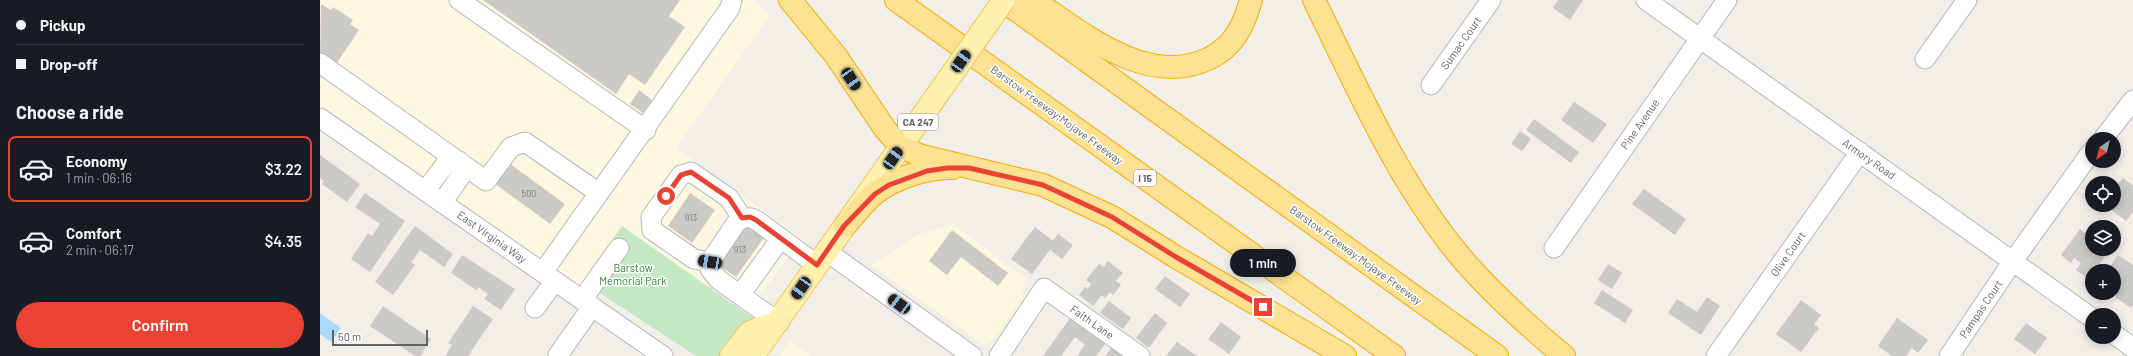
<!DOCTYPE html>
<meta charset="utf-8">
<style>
:root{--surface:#171b24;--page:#20242c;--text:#f1f3f6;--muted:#9ea1a6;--line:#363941;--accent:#ea4335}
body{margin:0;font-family:Barlow,sans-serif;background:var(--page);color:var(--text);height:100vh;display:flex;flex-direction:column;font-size:15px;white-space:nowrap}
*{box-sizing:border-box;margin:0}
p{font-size:13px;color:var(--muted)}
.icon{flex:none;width:22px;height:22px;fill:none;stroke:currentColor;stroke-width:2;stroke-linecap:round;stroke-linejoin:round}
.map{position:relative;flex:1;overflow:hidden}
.panel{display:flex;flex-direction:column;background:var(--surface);width:320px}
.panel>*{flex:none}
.hud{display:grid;align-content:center;height:88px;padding:0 16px;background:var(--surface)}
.needle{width:26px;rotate:215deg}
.tools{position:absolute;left:1765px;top:132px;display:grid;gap:8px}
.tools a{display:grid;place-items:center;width:36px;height:36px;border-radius:50%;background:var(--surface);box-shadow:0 2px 10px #0003;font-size:20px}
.scale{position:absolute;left:12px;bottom:10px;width:96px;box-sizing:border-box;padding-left:4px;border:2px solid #5f6368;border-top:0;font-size:11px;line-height:14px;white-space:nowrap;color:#5f6368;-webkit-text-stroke:3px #fff;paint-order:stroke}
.end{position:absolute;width:18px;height:18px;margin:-9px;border:5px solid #ea4335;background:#fff;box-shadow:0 0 0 2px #fff}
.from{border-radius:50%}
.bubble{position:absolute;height:28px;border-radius:14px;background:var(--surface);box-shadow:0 2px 10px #0003;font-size:13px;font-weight:600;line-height:28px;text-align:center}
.car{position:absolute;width:12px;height:24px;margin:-12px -6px;border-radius:5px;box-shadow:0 0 3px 1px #0007;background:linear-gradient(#222 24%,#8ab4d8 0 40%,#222 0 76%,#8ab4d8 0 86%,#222 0)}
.hud b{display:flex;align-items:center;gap:14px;height:38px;font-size:15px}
.hud b+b{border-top:1px solid var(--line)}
.hud i{width:10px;height:10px;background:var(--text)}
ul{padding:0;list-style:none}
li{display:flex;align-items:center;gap:12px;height:66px;margin:0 8px 6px;padding:0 8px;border:2px solid transparent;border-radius:8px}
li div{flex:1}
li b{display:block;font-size:15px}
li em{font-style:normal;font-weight:600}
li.current{border-color:var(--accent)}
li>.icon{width:36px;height:36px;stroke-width:1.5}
h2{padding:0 16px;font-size:18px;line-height:48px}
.button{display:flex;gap:8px;margin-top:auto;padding:8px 16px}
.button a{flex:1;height:46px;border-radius:24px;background:var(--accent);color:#fff;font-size:16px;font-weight:600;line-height:46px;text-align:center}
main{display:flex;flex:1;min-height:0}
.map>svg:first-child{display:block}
</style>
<main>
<section class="panel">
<div class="hud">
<b><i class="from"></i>Pickup</b>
<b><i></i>Drop-off</b>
</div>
<h2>Choose a ride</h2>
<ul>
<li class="current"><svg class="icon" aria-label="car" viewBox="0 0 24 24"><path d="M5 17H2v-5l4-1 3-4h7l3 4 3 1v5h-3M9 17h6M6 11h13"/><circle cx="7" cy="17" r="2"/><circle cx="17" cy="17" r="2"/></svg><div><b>Economy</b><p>1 min · 06:16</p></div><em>$3.22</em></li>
<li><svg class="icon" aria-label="car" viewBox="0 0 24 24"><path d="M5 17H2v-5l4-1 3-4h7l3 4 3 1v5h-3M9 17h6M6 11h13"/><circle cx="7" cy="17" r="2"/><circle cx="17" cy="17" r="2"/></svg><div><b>Comfort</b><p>2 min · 06:17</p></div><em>$4.35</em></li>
</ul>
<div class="button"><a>Confirm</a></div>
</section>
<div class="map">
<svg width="1813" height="356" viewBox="0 0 1813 356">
<rect width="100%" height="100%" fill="#f1efe8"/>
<path fill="#fef7e0" d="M0,0H434L450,15L356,148L482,239L426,314L302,226L257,290L0,111Z
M633,224L706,279L701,299L677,336L669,343L663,344L551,265L598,235Z
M470,341L490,356H460Z"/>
<path fill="#c5e8c5" d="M302,226L433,318L403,356H376L263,282Z"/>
<path fill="#aadaff" d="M0,313L21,328L11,342L0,334Z"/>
<path fill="#cccac5" d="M163,0H360L349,16L365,27L325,85L309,74L296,94Z
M1238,0H1263L1250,20L1233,8Z
M1,4L11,10L13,7L33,20L30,24L39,30L16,64L0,53Z
M319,90L332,100L323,113L310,104Z
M1254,102L1287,124L1273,143L1241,120Z
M1214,119L1259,152L1251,163L1206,130Z
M1200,131L1211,139L1202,151L1191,144Z
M0,155L40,184L27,202L2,184L4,181L0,178Z
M189,163L245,204L230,224L174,183Z
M1803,178L1813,186V212L1806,221L1786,206L1794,205V190Z
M1324,189L1366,219L1355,235L1312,204Z
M45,193L85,221L50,272L31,259L48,233L52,236L60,224L35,207Z
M370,193L395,210L372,243L348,226Z
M425,222L445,236L416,277L396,263Z
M95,226L133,254L124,267L100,250L91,262L95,265L73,295L55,282Z
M715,227L733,241L738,234L753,245L742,259L730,250L712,274L691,259Z
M1760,229L1772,238V249L1789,251L1768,279L1756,270L1761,263L1754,258L1751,263L1741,255Z
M632,230L688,273L678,286L641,257L627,275L609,261Z
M142,255L195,289L181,310L164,299L168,294L158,287L156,290L131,273Z
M1798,255L1813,265V305L1811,308L1795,297L1797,294L1794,292V271H1787Z
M788,261L803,273L796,281L801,285L793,295L790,292L785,298L782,295L773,306L759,295L765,287L768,289L771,284L766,280L779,264L784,267Z
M1288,264L1302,273L1292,289L1278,280Z
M845,276L870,294L860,307L835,289Z
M1282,290L1313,310L1305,323L1274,303Z
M1387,297L1400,306L1381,335L1348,313L1357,299L1377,312Z
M1481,300L1501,315L1494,324L1499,328L1481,352L1456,334Z
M789,301L811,318L803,329L780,313Z
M63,306L111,339L100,356H95L50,326Z
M153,306L173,319L148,356H125L132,345L128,343Z
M835,313L847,323L829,348L816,338Z
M751,317L786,343L776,356H757L765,345L755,337L741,356H723Z
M1577,318L1608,340L1598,353L1592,348L1586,356H1572L1558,346Z
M901,322L921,337L909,354L888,339Z
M1706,323L1727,338L1715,354L1694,339Z
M857,342L877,356H846Z
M792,347L804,356H785Z"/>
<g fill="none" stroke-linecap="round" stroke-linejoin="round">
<g stroke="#b5b8bc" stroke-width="21">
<path id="minor" d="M139,0L326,130
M1326,0L1772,318
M1605,59L1647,0
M0,63L166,181L191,147L205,142L279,193
M1111,85L1171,0
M0,118L343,356
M1783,139L1813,100
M105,191L127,162L139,161L142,174L122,203
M1234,248L1407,0
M506,251L652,356
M390,262L374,259L332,230L331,217L361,175L371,172L409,198L422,218
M223,272L410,8L412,0
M420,295L461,238
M262,300L299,248
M215,308L235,281
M458,322L399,280L390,269V262L416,223C423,217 427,216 436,220L497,265
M1794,334L1813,348
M238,355L272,307
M679,356L724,288L820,356
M1396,356L1540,152
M1629,356L1693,261L1772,151"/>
</g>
<g stroke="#f2c960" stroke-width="24">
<path id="major" d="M411,356L430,332L458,322
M433,356L615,98"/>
</g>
<g stroke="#f9ab00" stroke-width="24">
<path id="highway" d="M470,0L516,56L565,129L581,147L602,156L723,185L792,217L856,257L1025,356
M576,0L1074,356
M682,0L1177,356
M713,0C762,32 826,88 888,59C914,47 924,25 931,0
M994,0C1037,87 1077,180 1139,255C1170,292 1207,325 1244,356
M525,226C534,215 543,204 554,194C574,178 606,168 632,168"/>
</g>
<use href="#minor" stroke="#fff" stroke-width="19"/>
<use href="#major" stroke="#fff2af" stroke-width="22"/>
<use href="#highway" stroke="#fde293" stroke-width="22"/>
<g stroke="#f2c960" stroke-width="24" stroke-linecap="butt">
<path id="major-bridge" d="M615,98L684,0"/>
</g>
<use href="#major-bridge" stroke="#fff2af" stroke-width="22"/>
</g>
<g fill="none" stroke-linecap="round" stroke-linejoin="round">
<path stroke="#ea4335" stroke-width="5" d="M346,196L361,175L371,172L409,198L422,218L430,217L436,220L497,265L524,226L555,194L569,185L607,171L627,168H649L723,185L792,217L856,257L943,307"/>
</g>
<g text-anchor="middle" stroke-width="3" stroke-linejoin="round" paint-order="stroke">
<g font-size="9" fill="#7a7d7f">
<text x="209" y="197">500</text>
<text x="371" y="221">913</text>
<text x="420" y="253">913</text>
</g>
<g fill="#fff" stroke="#8f9295" stroke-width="1">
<rect x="578" y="114" width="40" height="16" rx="3"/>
<rect x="814" y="170" width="22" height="16" rx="3"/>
</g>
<g font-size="10" font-weight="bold" fill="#5f6368">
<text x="598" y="126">CA 247</text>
<text x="825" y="182">I 15</text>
</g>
<g font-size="11" fill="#5f6368" stroke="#fff">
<text transform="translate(1141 43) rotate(-55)" y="4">Sumac Court</text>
<text transform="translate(737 115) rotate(36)" y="4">Barstow Freeway;Mojave Freeway</text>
<text transform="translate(1320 124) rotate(-55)" y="4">Pine Avenue</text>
<text transform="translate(1549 159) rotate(35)" y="4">Armory Road</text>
<text transform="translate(172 237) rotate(35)" y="4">East Virginia Way</text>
<text transform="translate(1468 254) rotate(-55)" y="4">Olive Court</text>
<text transform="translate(1036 255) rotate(36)" y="4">Barstow Freeway;Mojave Freeway</text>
<text transform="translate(1661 309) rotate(-56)" y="4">Pampas Court</text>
<text transform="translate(772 322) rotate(35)" y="4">Faith Lane</text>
</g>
<g font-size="11" fill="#348238" stroke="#fff">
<text x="313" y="272">Barstow<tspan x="313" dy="13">Memorial Park</tspan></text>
</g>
</g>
</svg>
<div class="tools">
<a><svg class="needle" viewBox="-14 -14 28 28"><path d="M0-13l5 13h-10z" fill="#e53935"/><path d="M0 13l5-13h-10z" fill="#9ea1a6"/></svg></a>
<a><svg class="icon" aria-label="locate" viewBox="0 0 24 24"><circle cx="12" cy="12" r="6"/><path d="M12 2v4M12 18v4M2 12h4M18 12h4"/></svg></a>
<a><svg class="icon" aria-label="layers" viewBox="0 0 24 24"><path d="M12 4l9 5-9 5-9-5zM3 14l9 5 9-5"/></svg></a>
<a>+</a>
<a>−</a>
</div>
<div class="scale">50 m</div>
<i class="end from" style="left:346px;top:196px"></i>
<i class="end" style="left:943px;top:307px"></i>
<div class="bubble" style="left:910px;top:249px;width:66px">1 min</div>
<i class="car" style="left:641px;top:61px;rotate:35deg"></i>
<i class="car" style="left:531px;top:79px;rotate:146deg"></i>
<i class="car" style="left:573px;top:158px;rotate:35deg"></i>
<i class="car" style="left:390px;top:262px;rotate:280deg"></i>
<i class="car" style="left:481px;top:288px;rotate:215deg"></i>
<i class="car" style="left:579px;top:304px;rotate:306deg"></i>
</div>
</main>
